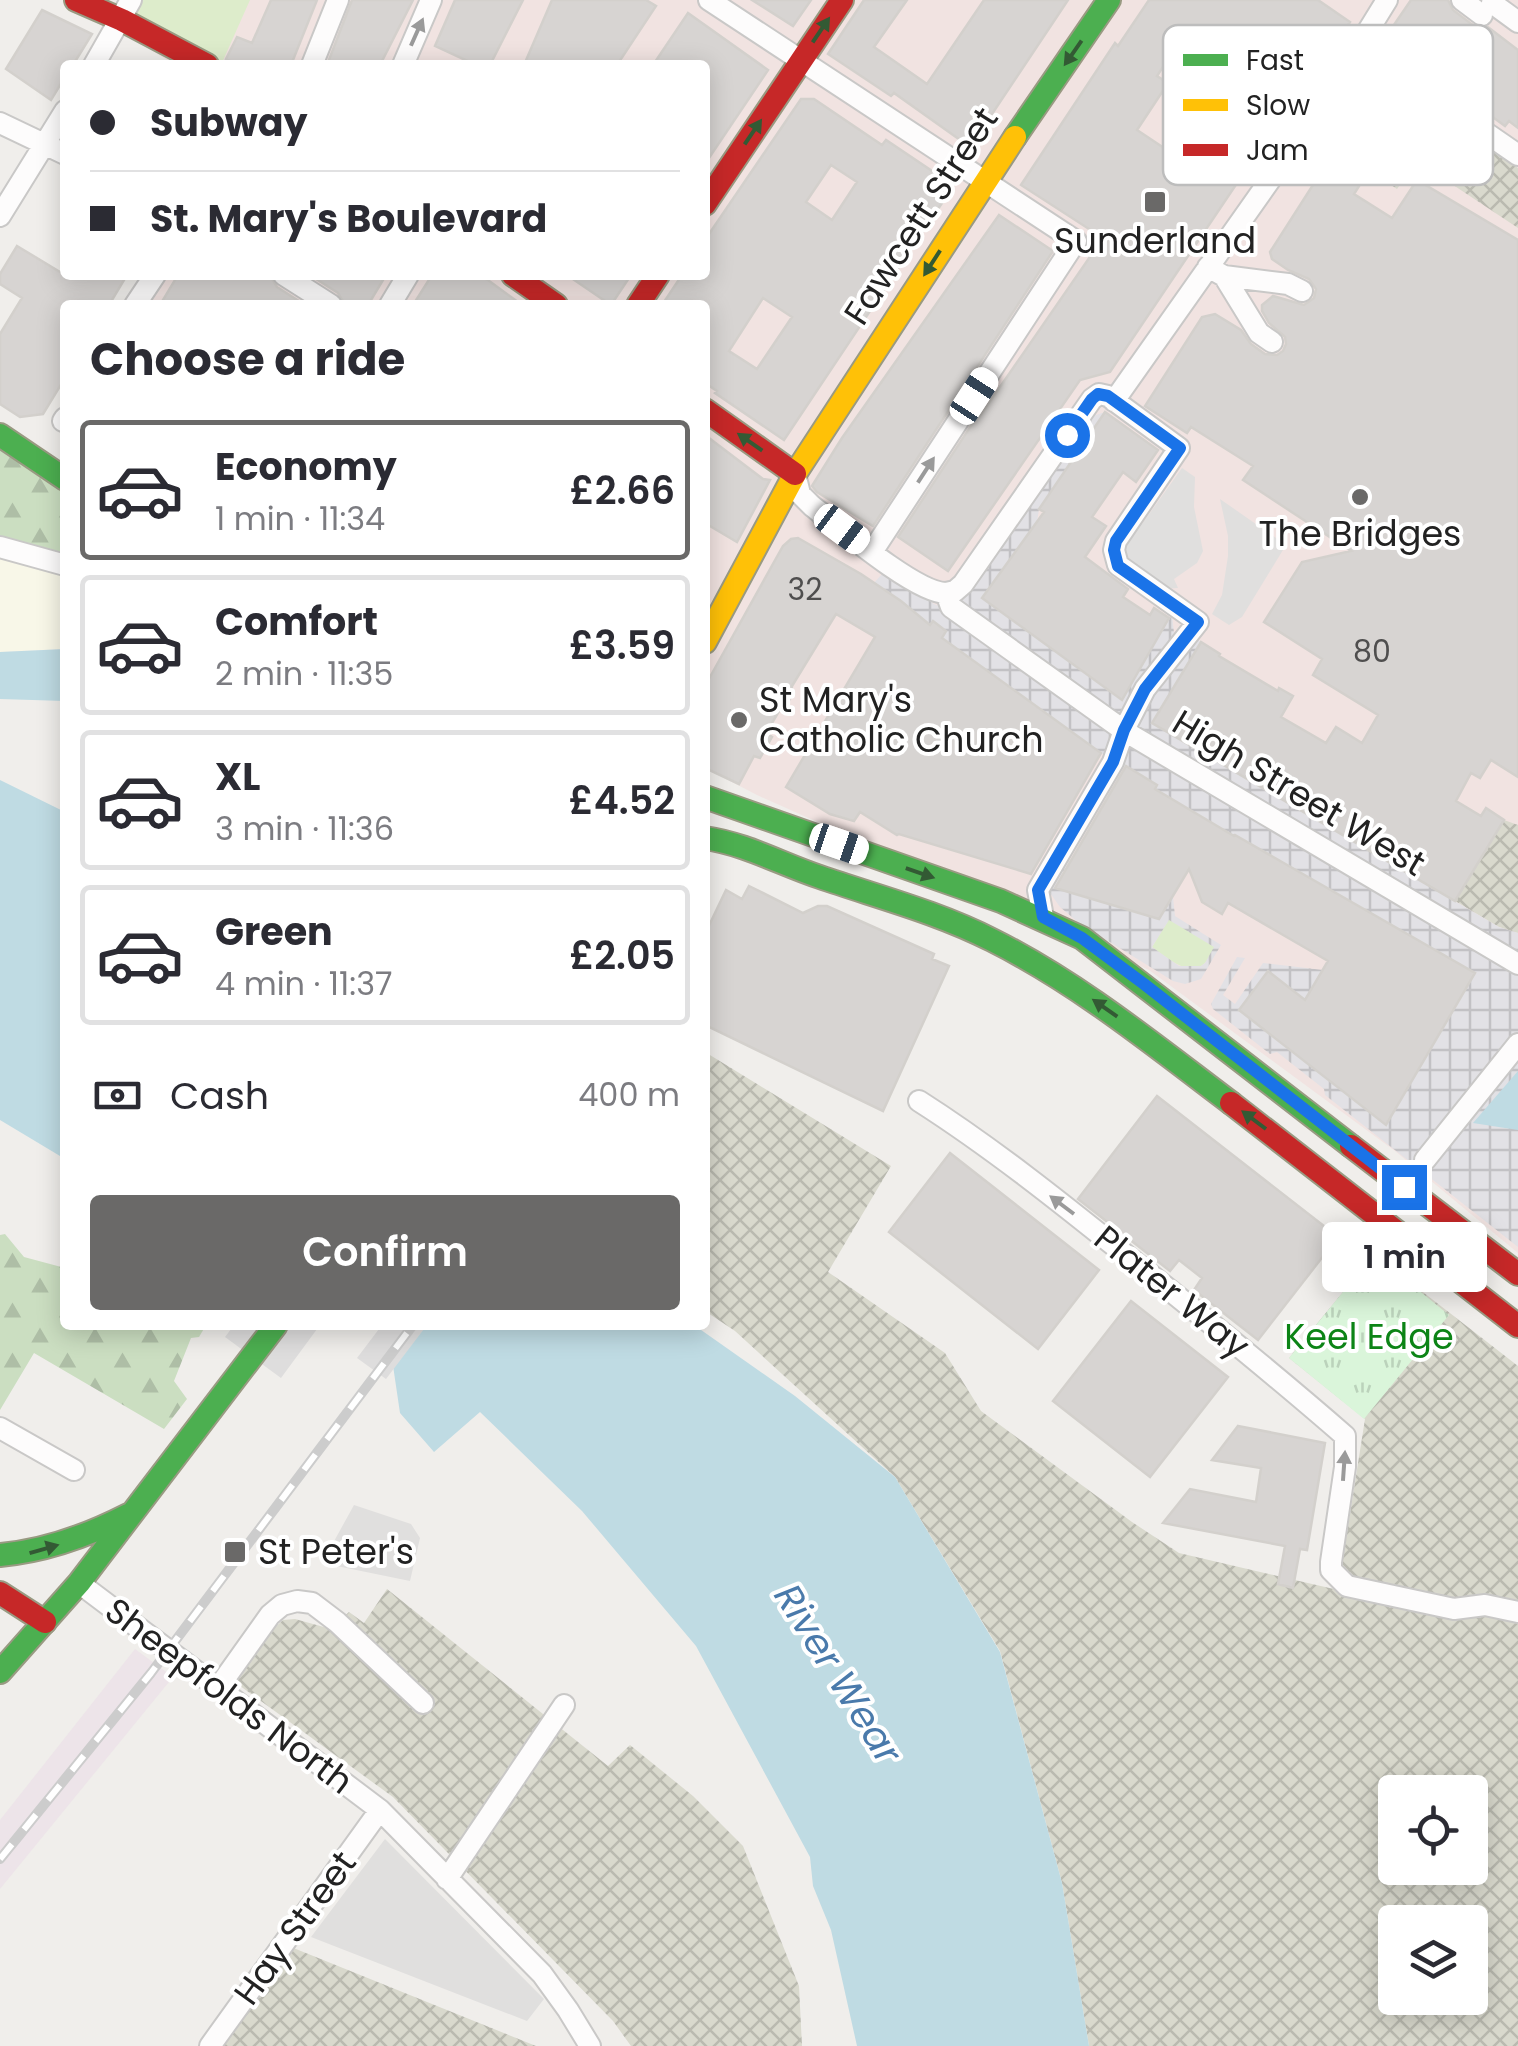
<!DOCTYPE html>
<meta charset="utf-8">
<style>
:root{--surface:#fff;--page:#f2f2f3;--text:#2b2b33;--muted:#7c7c81;--line:#e1e1e2;--accent:#6a6968}
body{margin:0;font-family:Poppins,sans-serif;background:var(--page);color:var(--text);height:100vh;display:flex;flex-direction:column;font-size:38px;white-space:nowrap}
*{box-sizing:border-box;margin:0}
p{font-size:32px;color:var(--muted)}
.icon{flex:none;width:55px;height:55px;fill:none;stroke:currentColor;stroke-width:2;stroke-linecap:round;stroke-linejoin:round}
.map{position:relative;flex:1;overflow:hidden}
.panel{position:absolute;left:60px;top:300px;width:650px;height:1030px;display:flex;flex-direction:column;background:var(--surface);border-radius:10px;box-shadow:0 5px 25px #0003}
.panel>*{flex:none}
.guide{position:absolute;left:60px;top:60px;width:650px;height:220px;border-radius:10px;box-shadow:0 5px 25px #0003;display:grid;align-content:center;height:220px;padding:0 30px;background:var(--surface)}
.fabs{position:absolute;left:1378px;top:1775px;display:grid;gap:20px}
.fabs a{display:grid;place-items:center;width:110px;height:110px;border-radius:10px;background:var(--surface);box-shadow:0 5px 25px #0003;font-size:50px}
.end{position:absolute;width:45px;height:45px;margin:-22px;border:12px solid #1a73e8;background:#fff;box-shadow:0 0 0 5px #fff}
.from{border-radius:50%}
.bubble{position:absolute;height:70px;border-radius:10px;background:var(--surface);box-shadow:0 5px 25px #0003;font-size:32px;font-weight:600;line-height:70px;text-align:center}
.car{position:absolute;width:30px;height:60px;margin:-30px -15px;border-radius:12px;box-shadow:0 0 8px 2px #0007;background:linear-gradient(#fff 24%,#345 0 40%,#fff 0 76%,#345 0 86%,#fff 0)}
.guide b{display:flex;align-items:center;gap:35px;height:95px;font-size:38px}
.guide b+b{border-top:2px solid var(--line)}
.guide i{width:25px;height:25px;background:var(--text)}
ul{padding:0;list-style:none}
li{display:flex;align-items:center;gap:30px;height:140px;margin:0 20px 15px;padding:0 10px;border:5px solid var(--line);border-radius:10px}
li div{flex:1}
li b{display:block;font-size:38px}
li em{font-style:normal;font-weight:600}
li.selected{border-color:var(--accent)}
li>.icon{width:90px;height:90px;stroke-width:1.5}
h2{padding:0 30px;font-size:45px;line-height:120px}
.pay{display:flex;align-items:center;gap:25px;height:110px;padding:0 30px;font-size:38px}
.pay p{margin-inline-start:auto}
.primary-button{display:flex;gap:20px;margin-top:auto;padding:20px 30px}
.primary-button a{flex:1;height:115px;border-radius:10px;background:var(--accent);color:#fff;font-size:40px;font-weight:600;line-height:115px;text-align:center}
.map>svg:first-child{display:block}
</style>
<div class="map">
<svg width="1518" height="2046" viewBox="0 0 1518 2046">
<defs>
<pattern id="construction-cross-hatch" width="8" height="8" patternUnits="userSpaceOnUse" patternTransform="scale(2.5)"><rect width="8" height="8" fill="#d9d9cd"/><path d="M0 0l8 8M0 8l8-8" fill="none" stroke="#babab0"/></pattern>
<pattern id="forest-firs" width="22" height="20" patternUnits="userSpaceOnUse" patternTransform="scale(2.5)"><rect width="22" height="20" fill="#cbdec1"/><path d="M5 1l3.5 6h-7zM16 11l3.5 6h-7z" fill="#aebea6"/></pattern>
<pattern id="park-tufts" width="24" height="20" patternUnits="userSpaceOnUse" patternTransform="scale(2.5)"><rect width="24" height="20" fill="#daf5da"/><path d="M3 7l-1-3M5 7V3M7 7l1-3M15 17l-1-3M17 17v-4M19 17l1-3" fill="none" stroke="#bbd2bb"/></pattern>
<pattern id="plaza-grid" width="8" height="8" patternUnits="userSpaceOnUse" patternTransform="scale(2.5)"><rect width="8" height="8" fill="#e2e1e5"/><path d="M0 4h8M4 0v8" fill="none" stroke="#c2c1c4"/></pattern>
</defs>
<rect width="100%" height="100%" fill="#f0eeeb"/>
<path fill="#f1e3e1" d="M131,0H1518V1253L1395,1151L1149,970L757,795L705,768V305H127L146,275H705V65H175L119,30Z"/>
<path fill="#f8f7e8" d="M0,547L65,565V649L0,652Z"/>
<path fill="#ede4e9" d="M135,1649L173,1677L0,1889V1820Z"/>
<path fill="url(#construction-cross-hatch)" fill-rule="evenodd" d="M1433,107L1518,168V228L1417,161L1397,189L1379,177L1395,147Z
M1504,820L1518,825V933L1499,927L1455,901Z
M705,1052L891,1166L828,1272L945,1353L981,1411L1132,1522L1179,1553L1338,1590L1365,1419L1289,1358L1374,1254L1518,1366V2046H1089L1062,1883L1000,1651L895,1477L735,1331L705,1311ZM1395,1792H1470V1868H1395ZM1395,1922H1470V1998H1395Z
M387,1589L608,1766L630,1745L693,1796L743,1846L799,1986L802,2046H631L613,2021L393,1797L236,1683L271,1631L283,1620L295,1619L331,1629L349,1612L364,1623Z
M291,1947L536,2046H223Z"/>
<path fill="#ddeccb" d="M131,0H250L221,65L122,20Z
M1169,919L1215,947C1212,952 1210,958 1206,962C1190,979 1166,957 1152,947Z"/>
<path fill="url(#forest-firs)" d="M0,448L65,481V565L0,547Z
M5,1234L24,1257L65,1268V1325H206L199,1337L191,1338L174,1381L187,1399L164,1429L34,1353L0,1410V1235Z"/>
<path fill="url(#park-tufts)" d="M1374,1254L1449,1315L1364,1419L1289,1358Z"/>
<path fill="#e0dfde" d="M1182,468L1195,477L1194,507L1203,551L1197,563L1174,579L1178,588L1160,589L1133,571L1126,557L1125,539L1135,519L1142,524Z
M1220,499L1286,545L1242,617L1229,625L1212,614L1222,595L1228,556V536Z
M354,1505L411,1524L420,1538L410,1581L322,1563Z
M385,1839L544,1999L527,2021L311,1937Z"/>
<path fill="url(#plaza-grid)" fill-rule="evenodd" d="M1105,412L1039,509L1037,522L982,598L1121,700L1172,615L1174,633L1129,710L1108,758L942,638L946,631L933,622L930,625L873,584L882,574H894L934,604L949,610L1084,419Z
M1195,638L1201,642L1153,724L1499,927L1518,933V1247L1325,1095L1324,1089L1277,1052L1270,1054L1213,1009L1211,1004L1237,957L1245,958L1223,995L1235,1004L1263,963L1323,970L1305,1000L1267,971L1240,1010L1474,973L1215,825L1155,789L1156,784L1117,762L1136,714Z
M1063,858L1069,861L1054,888L1159,919L1173,897L1175,916L1221,945L1201,979L1185,984L1173,981L1079,923L1060,907L1048,890ZM1169,920L1214,947L1205,963L1201,966H1179L1152,947Z"/>
<path fill="#bfdbe3" d="M65,649V701L0,699V652Z
M0,780L65,812V1159L0,1120Z
M1518,1071V1130L1473,1123Z
M387,1325H694L795,1396L895,1477L1000,1652L1062,1883L1089,2046H857L831,1930L813,1886L810,1857L696,1646L582,1511L480,1412L434,1452L400,1413Z"/>
<path fill="#dedddd" d="M234,1325H320L281,1378L225,1337Z
M382,1325H427L386,1379L357,1358Z"/>
<path fill="#d7d4d2" stroke="#d3d0cc" stroke-width="2.5" fill-rule="evenodd" d="M271,0H317L291,65H238L226,59L237,37L252,43Z
M352,0H413L380,65H327Z
M455,0H523L490,65H476L435,46Z
M552,0H646L656,6L617,65H524Z
M752,0H811L793,26Z
M864,0H907L874,47L927,84L984,0H1068L970,147L894,93L891,96L828,54Z
M1149,0H1318L1350,22L1269,141L1266,140L1110,372L1080,380L948,571L898,537L978,415L980,416L1103,238L1021,185L1115,43L1118,46ZM1177,45L1211,68L1196,91L1201,94L1164,148L1137,130L1168,83L1157,76Z
M1411,0H1448L1453,10L1474,26L1481,29L1488,27L1518,50V128L1509,121L1505,126L1385,38Z
M42,10L92,34L73,65H65V77L51,100L6,69Z
M688,13L768,70L705,164V65H653Z
M1380,97L1405,113L1354,194L1392,218L1417,180L1518,240V777L1491,760L1480,778L1471,773L1456,801L1481,816L1486,808L1504,820L1455,901L1152,723L1201,642L1220,654L1219,656L1278,691L1279,688L1293,696L1281,717L1326,743L1336,727L1362,743L1378,715L1313,675L1322,659L1264,622L1302,562L1351,551L1243,480L1253,466L1191,427L1187,433L1145,406L1202,317L1215,314L1241,330L1251,344L1265,354L1277,355L1283,351L1286,344L1285,337L1269,323L1262,311V305L1273,296L1304,305L1314,298L1316,289L1309,279L1288,270L1272,259L1270,252L1368,99Z
M801,99H814L882,145L886,140L947,181L950,191L784,440L715,393L717,391L705,383V305H662L682,275H705V240ZM831,165L857,182L832,220L806,202ZM763,298L792,317L757,369L729,351Z
M999,215L1053,251L873,526L817,492L812,486L842,438Z
M17,246L65,275H127L109,305H65V378L43,414L20,417L0,404V334L22,298L0,284V274Z
M178,275H270L277,287L305,305H160Z
M310,275H386L368,305H345L338,293Z
M432,275H481L522,305H413Z
M567,275H631L611,305Z
M1105,412L1158,450L1136,482L1123,472L1092,517L1106,526L1085,557L1128,589L1123,597L1150,615L1154,608L1169,618L1122,700L982,598L1044,512L1039,509Z
M705,435L763,479L770,480L737,542L705,523Z
M798,538L861,574L901,601L930,625L933,621L946,631L942,638L1101,753L1031,874L899,834L897,835L860,812L854,821L830,814L786,787L875,637L836,614L792,686L791,697L785,707L782,706L766,733L772,737L760,758L754,756L739,784L705,768V686L783,546L791,539Z
M1126,766L1157,785L1155,789L1234,836L1235,835L1475,973L1386,1125L1239,1010L1268,971L1305,1000L1328,961L1228,903L1222,914L1202,902L1189,869L1159,919L1055,888Z
M749,886L803,913L818,906H827L934,954L932,959L949,966L883,1111L705,1025V934L726,890L742,899Z
M1157,1096L1338,1237L1258,1340L1194,1290L1202,1278L1179,1260L1170,1271L1078,1199Z
M950,1153L1099,1270L1038,1349L889,1232Z
M1131,1301L1228,1377L1150,1477L1053,1401Z
M1238,1426L1325,1443L1307,1550L1300,1549L1293,1588L1278,1584L1285,1546L1163,1523L1190,1489L1256,1502L1261,1468L1212,1460Z"/>
<g fill="none" stroke-linecap="round" stroke-linejoin="round">
<g stroke="#c9c8c7" stroke-width="24">
<path id="street" d="M709,0L1076,241L872,552
M1462,0L1482,15
M1492,3L1518,22
M1366,44L1373,55L1518,155
M94,65L131,0
M312,65L338,0
M403,65L431,0
M0,123L65,154
M0,216L65,111
M1208,267L1224,276L1259,333L1272,342
M284,275L331,305
M1224,276L1288,284L1302,291
M135,305L155,275
M390,305L408,275
M1114,401L1366,44V34L1387,0
M63,421L65,418
M795,474L800,494L812,506C839,527 916,593 946,593
M0,547L65,565
M946,593L955,591L963,584L1092,399L1099,394L1108,396L1179,448L1116,541L1114,550L1118,565L1198,622L1145,689L1124,730L1113,762L1038,890L1043,917
M946,593L951,607L1126,732L1518,964
M919,1101C991,1147 1060,1202 1127,1256C1201,1315 1274,1374 1345,1436V1467L1331,1562V1570L1347,1586L1454,1609L1485,1605L1518,1612
M1425,1160L1518,1044
M0,1428L74,1470
M79,1583L380,1810L542,1974L568,2010L590,2046
M218,1688L270,1615L282,1605L297,1601L312,1603L337,1622L423,1703
M447,1879L564,1705
M210,2046L380,1810"/>
</g>
<g stroke="#999a82" stroke-width="26">
<path id="fast" d="M1015,137L1109,0
M0,435L65,479
M705,797L1001,901L1082,938L1351,1146
M705,838C746,844 781,864 820,877C878,897 937,912 992,940C1078,983 1154,1045 1231,1103
M0,1555C46,1551 87,1536 128,1515
M0,1672L79,1583L276,1325"/>
</g>
<g stroke="#999a82" stroke-width="26">
<path id="slow" d="M705,642L795,474L1015,137"/>
</g>
<g stroke="#999a82" stroke-width="26">
<path id="jam" d="M76,0L122,20L207,65
M705,204L842,0
M513,275L556,305
M638,305L658,275
M705,410L795,474
M1231,1103L1518,1326
M1351,1146L1518,1274
M0,1593L45,1622"/>
</g>
<use href="#street" stroke="#fdfcfc" stroke-width="20"/>
<use href="#fast" stroke="#4caf50" stroke-width="22"/>
<use href="#slow" stroke="#ffc107" stroke-width="22"/>
<use href="#jam" stroke="#c62828" stroke-width="22"/>
<g stroke="#ccc" stroke-width="10">
<path id="rail" d="M0,1859L151,1673L413,1325"/>
</g>
<use href="#rail" stroke="#fff" stroke-width="6" stroke-dasharray="19" stroke-linecap="butt"/>
</g>
<defs><path id="oneway-solid" d="M-6-.8H1V-3.2L6.5 0L1 3.2V.8H-6Z" transform="scale(2.5)"/></defs>
<g fill="#335a34">
<use href="#oneway-solid" transform="translate(821 30) rotate(-56)"/>
<use href="#oneway-solid" transform="translate(1073 53) rotate(125)"/>
<use href="#oneway-solid" transform="translate(753 132) rotate(-56)"/>
<use href="#oneway-solid" transform="translate(932 263) rotate(123)"/>
<use href="#oneway-solid" transform="translate(750 442) rotate(-145)"/>
<use href="#oneway-solid" transform="translate(920 873) rotate(19)"/>
<use href="#oneway-solid" transform="translate(1105 1008) rotate(-145)"/>
<use href="#oneway-solid" transform="translate(1254 1120) rotate(-143)"/>
<use href="#oneway-solid" transform="translate(44 1549) rotate(-16)"/>
</g>
<g fill="#9a9a9a">
<use href="#oneway-solid" transform="translate(417 32) rotate(-66)"/>
<use href="#oneway-solid" transform="translate(926 470) rotate(-57)"/>
<use href="#oneway-solid" transform="translate(1062 1205) rotate(-143)"/>
<use href="#oneway-solid" transform="translate(1344 1466) rotate(-86)"/>
</g>
<g fill="none" stroke-linecap="round" stroke-linejoin="round">
<path stroke="#1a73e8" stroke-width="12" d="M1067,435L1092,399L1098,394L1108,396L1180,448L1116,541L1114,550L1118,566L1198,622L1145,689L1124,730L1113,762L1038,890L1043,917L1082,938L1144,984L1404,1187"/>
</g>
<g fill="#6a6968" stroke="#fff" stroke-width="4">
<rect x="1143" y="190" width="24" height="24" rx="5"/>
<circle cx="1360" cy="497" r="10"/>
<circle cx="739" cy="720" r="10"/>
<rect x="223" y="1540" width="24" height="24" rx="5"/>
</g>
<g text-anchor="middle" stroke-width="8" stroke-linejoin="round" paint-order="stroke">
<g font-size="30" fill="#4f4e4e">
<text x="805" y="600">32</text>
<text x="1372" y="662">80</text>
</g>
<g font-size="35" fill="#222" stroke="#fff">
<text transform="translate(921 216) rotate(-57)" y="12">Fawcett Street</text>
<text transform="translate(1299 793) rotate(31)" y="12">High Street West</text>
<text transform="translate(1172 1292) rotate(39)" y="12">Plater Way</text>
<text transform="translate(229 1696) rotate(37)" y="12">Sheepfolds North</text>
<text transform="translate(295 1928) rotate(-54)" y="12">Hay Street</text>
</g>
<g font-size="35" fill="#222" stroke="#fff">
<text x="1155" y="253">Sunderland</text>
<text x="1360" y="546">The Bridges</text>
<text x="759" y="712" text-anchor="start">St Mary's<tspan x="759" dy="40">Catholic Church</tspan></text>
<text x="258" y="1564" text-anchor="start">St Peter's</text>
</g>
<g font-size="35" fill="#0c8416" stroke="#fff">
<text x="1369" y="1349">Keel Edge</text>
</g>
<g font-size="38" font-style="italic" fill="#4a7aab" stroke="#fff">
<text transform="translate(838 1674) rotate(58)" y="13">River Wear</text>
</g>
</g>
<rect x="1163" y="25" width="330" height="160" rx="15" fill="#fff" stroke="#bdbdbd" stroke-width="2.5"/>
<rect x="1183" y="54" width="45" height="12" fill="#4caf50"/>
<rect x="1183" y="99" width="45" height="12" fill="#ffc107"/>
<rect x="1183" y="144" width="45" height="12" fill="#c62828"/>
<g font-size="28" fill="#222">
<text x="1246" y="70">Fast</text>
<text x="1246" y="115">Slow</text>
<text x="1246" y="160">Jam</text>
</g>
</svg>
<div class="fabs">
<a><svg class="icon" aria-label="locate" viewBox="0 0 24 24"><circle cx="12" cy="12" r="6"/><path d="M12 2v4M12 18v4M2 12h4M18 12h4"/></svg></a>
<a><svg class="icon" aria-label="layers" viewBox="0 0 24 24"><path d="M12 4l9 5-9 5-9-5zM3 14l9 5 9-5"/></svg></a>
</div>
<i class="end from" style="left:1067px;top:435px"></i>
<i class="end" style="left:1404px;top:1187px"></i>
<div class="bubble" style="left:1322px;top:1222px;width:165px">1 min</div>
<i class="car" style="left:974px;top:396px;rotate:33deg"></i>
<i class="car" style="left:842px;top:529px;rotate:127deg"></i>
<i class="car" style="left:839px;top:844px;rotate:109deg"></i>
<div class="guide">
<b><i class="from"></i>Subway</b>
<b><i></i>St. Mary's Boulevard</b>
</div>
<section class="panel">
<h2>Choose a ride</h2>
<ul>
<li class="selected"><svg class="icon" aria-label="car" viewBox="0 0 24 24"><path d="M5 17H2v-5l4-1 3-4h7l3 4 3 1v5h-3M9 17h6M6 11h13"/><circle cx="7" cy="17" r="2"/><circle cx="17" cy="17" r="2"/></svg><div><b>Economy</b><p>1 min · 11:34</p></div><em>£2.66</em></li>
<li><svg class="icon" aria-label="car" viewBox="0 0 24 24"><path d="M5 17H2v-5l4-1 3-4h7l3 4 3 1v5h-3M9 17h6M6 11h13"/><circle cx="7" cy="17" r="2"/><circle cx="17" cy="17" r="2"/></svg><div><b>Comfort</b><p>2 min · 11:35</p></div><em>£3.59</em></li>
<li><svg class="icon" aria-label="car" viewBox="0 0 24 24"><path d="M5 17H2v-5l4-1 3-4h7l3 4 3 1v5h-3M9 17h6M6 11h13"/><circle cx="7" cy="17" r="2"/><circle cx="17" cy="17" r="2"/></svg><div><b>XL</b><p>3 min · 11:36</p></div><em>£4.52</em></li>
<li><svg class="icon" aria-label="car" viewBox="0 0 24 24"><path d="M5 17H2v-5l4-1 3-4h7l3 4 3 1v5h-3M9 17h6M6 11h13"/><circle cx="7" cy="17" r="2"/><circle cx="17" cy="17" r="2"/></svg><div><b>Green</b><p>4 min · 11:37</p></div><em>£2.05</em></li>
</ul>
<div class="pay"><svg class="icon" aria-label="cash" viewBox="0 0 24 24"><path d="M3 7h18v10H3z"/><circle cx="12" cy="12" r="2"/></svg>Cash<p>400 m</p></div>
<div class="primary-button"><a>Confirm</a></div>
</section>
</div>
